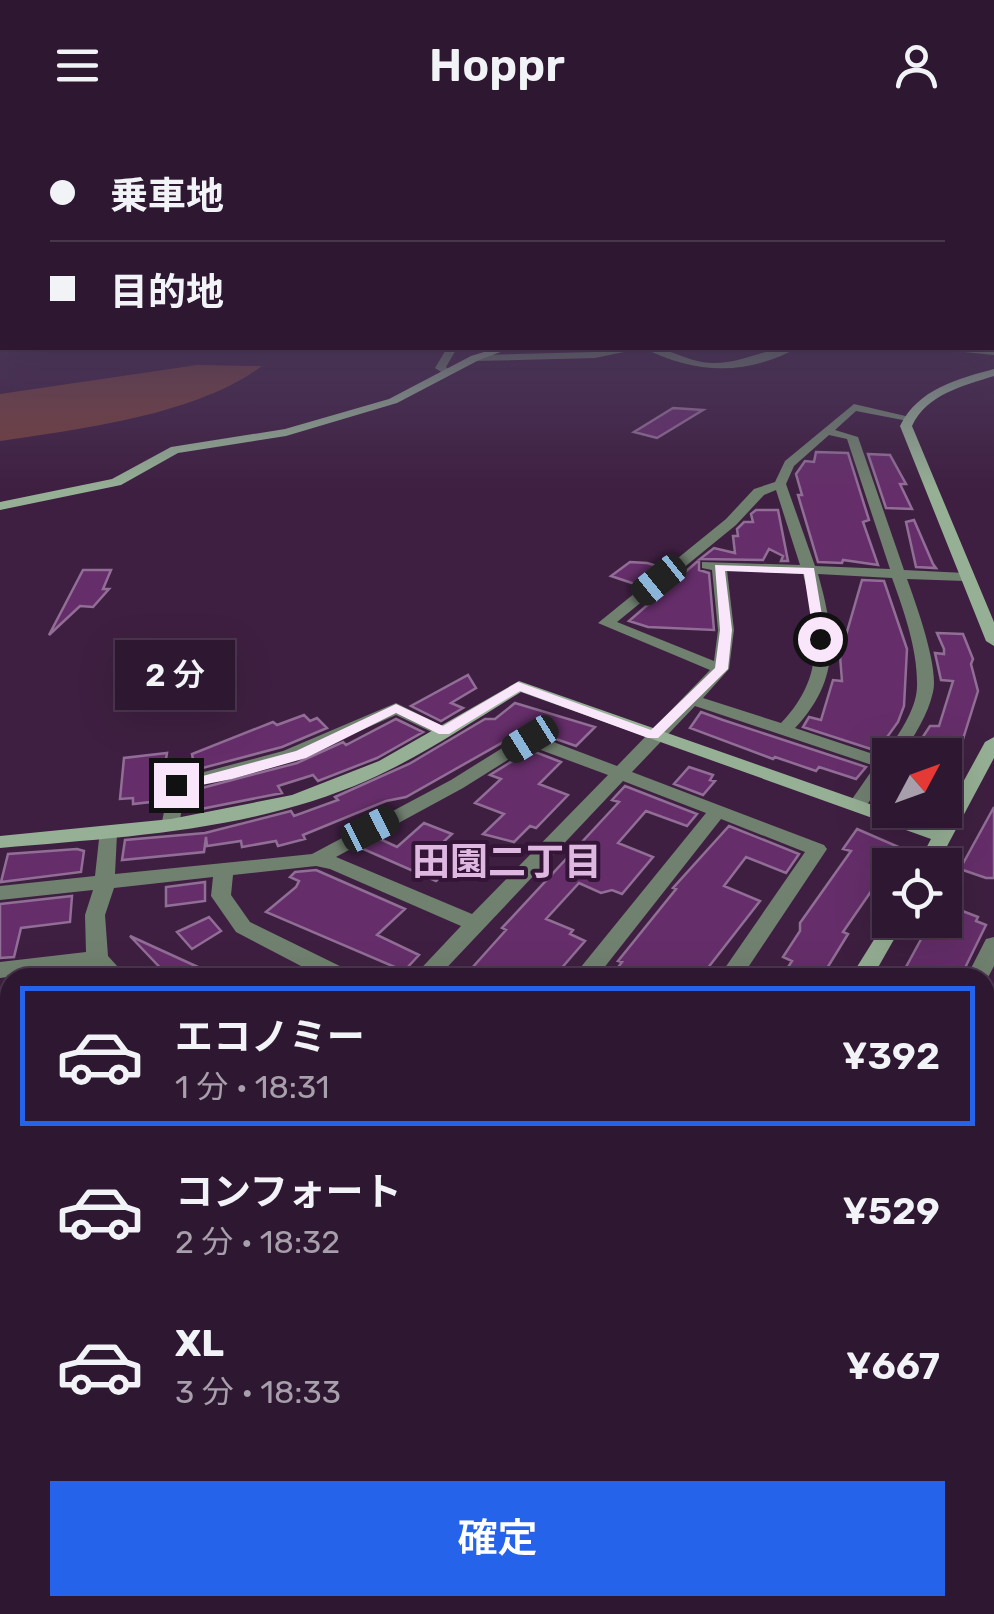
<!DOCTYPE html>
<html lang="ja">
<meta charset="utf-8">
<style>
:root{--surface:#2e1731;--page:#3a243d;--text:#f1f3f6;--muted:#a79fab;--line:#49364d;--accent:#2563eb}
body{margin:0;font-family:Rubik,"Noto Sans JP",sans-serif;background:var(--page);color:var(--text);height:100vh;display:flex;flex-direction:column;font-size:38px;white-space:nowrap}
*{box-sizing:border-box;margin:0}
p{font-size:32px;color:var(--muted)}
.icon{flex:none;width:55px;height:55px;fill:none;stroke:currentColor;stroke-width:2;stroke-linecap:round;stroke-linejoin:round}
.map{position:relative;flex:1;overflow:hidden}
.panel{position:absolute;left:0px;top:838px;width:995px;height:648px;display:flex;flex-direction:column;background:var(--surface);border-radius:30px 30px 0 0;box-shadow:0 10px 40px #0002,0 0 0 2px var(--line)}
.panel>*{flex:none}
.hud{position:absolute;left:0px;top:0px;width:995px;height:220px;box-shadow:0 10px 40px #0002,0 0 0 2px var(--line);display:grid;align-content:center;height:220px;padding:0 50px;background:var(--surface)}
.needle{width:65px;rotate:49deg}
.tools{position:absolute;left:872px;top:608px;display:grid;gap:20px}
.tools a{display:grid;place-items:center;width:90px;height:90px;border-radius:0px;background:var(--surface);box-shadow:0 10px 40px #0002,0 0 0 2px var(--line);font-size:50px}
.end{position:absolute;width:45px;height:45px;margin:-22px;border:12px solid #fae6fb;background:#111;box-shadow:0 0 0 5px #111}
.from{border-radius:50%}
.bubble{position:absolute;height:70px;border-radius:0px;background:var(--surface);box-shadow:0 10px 40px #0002,0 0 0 2px var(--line);font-size:32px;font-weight:600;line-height:70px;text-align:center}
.car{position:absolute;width:30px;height:60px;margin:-30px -15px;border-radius:12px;box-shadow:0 0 8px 2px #0007;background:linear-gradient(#222 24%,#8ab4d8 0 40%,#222 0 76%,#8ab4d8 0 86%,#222 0)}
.hud b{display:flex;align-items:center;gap:35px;height:95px;font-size:38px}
.hud b+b{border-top:2px solid var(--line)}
.hud i{width:25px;height:25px;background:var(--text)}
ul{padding:18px 0 0;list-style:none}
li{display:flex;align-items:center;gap:30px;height:140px;margin:0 20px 15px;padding:0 30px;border:5px solid transparent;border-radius:0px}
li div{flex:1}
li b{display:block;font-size:38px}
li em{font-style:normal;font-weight:600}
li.current{border-color:var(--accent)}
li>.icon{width:90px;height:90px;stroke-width:1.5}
.action{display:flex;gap:20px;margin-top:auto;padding:20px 50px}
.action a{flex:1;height:115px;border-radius:0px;background:var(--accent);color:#fff;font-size:40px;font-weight:600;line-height:115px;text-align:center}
header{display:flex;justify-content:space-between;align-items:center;height:130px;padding:0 50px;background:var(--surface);font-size:45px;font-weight:600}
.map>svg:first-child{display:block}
</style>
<header><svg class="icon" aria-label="menu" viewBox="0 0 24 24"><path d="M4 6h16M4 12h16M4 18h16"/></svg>Hoppr<svg class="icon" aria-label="person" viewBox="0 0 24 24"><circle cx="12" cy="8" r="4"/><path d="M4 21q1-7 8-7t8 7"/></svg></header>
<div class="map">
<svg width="994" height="1484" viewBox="0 0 994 1484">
<rect width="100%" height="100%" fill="#3e1f41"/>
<path fill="#74403d" d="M197,235L262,236C196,285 81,299 0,311V264Z"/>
<path fill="#652e6a" stroke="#916e95" stroke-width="2.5" d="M673,278L703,280L657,308L634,302Z
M816,322L848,323L869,390L863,392L878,435L843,430L842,433L818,432L798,365H802L796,344L805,331L814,332Z
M868,324L890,325L906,354H900L912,379L886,378Z
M756,380H778L788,431H781L783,426L769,419L763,430L700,429L714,418L735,423L733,406H738L737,399L744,392H753L751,384Z
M914,390L933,434L936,438L916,437L906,392Z
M699,430V440L709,443L714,500L648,497L629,491Z
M630,432L647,433L661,437L638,455L611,446Z
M83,440H111L103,459H109L93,477L80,476L49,505Z
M862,450L884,451L907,519L904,576L898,592L877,621L803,597L809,587L821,590L833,550L842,551L840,526Z
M937,503L963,504L973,529L971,534L978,561L958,625H911L930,596H939L953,551L941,550L935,523L944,524V519Z
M468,545L476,558L451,573L463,578L441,591L411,576Z
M515,573L595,597L576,616L536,602H521L406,667L386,671L303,705L305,709L278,716L276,711L242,717L241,711L207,716L206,707L204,722L122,730L125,710L205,703L291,681L294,686L338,670L335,667L409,634L485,589H495Z
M701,582L723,590L866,637L856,649L819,637L816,641L775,627L773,629L690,598Z
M304,585L310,591L317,588L327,598L282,617L195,640L192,624L273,592L277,595Z
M396,589L423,602L377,628L318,651L313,645L278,656L282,663L201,679L198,659L297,633L343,612L346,615Z
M530,620L561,632L539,654L568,665L536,698L530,696L514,712L483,704L504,684L475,673L501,649L490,645Z
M167,623L159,671L133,674V668L120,669L124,628Z
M689,637L713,645L710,650L715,651L703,665L674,654Z
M625,656L697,684L687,696L646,681L618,713L653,727L622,764L612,760L601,763L579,753L546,789L573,800L570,804L585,811L553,848H463L506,800L502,798L619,672L612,670Z
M994,677V748H986L960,739Z
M424,693L452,704L427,727L451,737L436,751L361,718L378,708L397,717Z
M729,696L799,724L786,743L746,727L724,756L760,771L700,848H610L622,832L618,831L676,759L673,758Z
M857,699L901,718L843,802L848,804L821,848H781L792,831L783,827L800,801V793L851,721L843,719Z
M77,719L84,721L81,742L1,752L8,724Z
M316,740L405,779L377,805L419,825L404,841L266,782L296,757L299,751L290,747L295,742Z
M205,752V771L166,776V757Z
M72,766L70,792L21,798L14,827L0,828V774Z
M947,775L978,787L976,791L986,795L960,848H900L925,802L930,804L938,790H945Z
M209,787L221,801L192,819L177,802Z
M130,806L222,848H170Z"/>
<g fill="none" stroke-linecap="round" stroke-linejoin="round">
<path fill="#718170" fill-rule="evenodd" d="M992,153H994V158L992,157Z
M447,218H457L446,237L451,242L446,245L435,238Z
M622,218H643L595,228L475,231L470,228L475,225L595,222Z
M644,218C668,216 688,233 712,233C742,234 768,216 797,218C746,246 694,244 644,218Z
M950,218L994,219V225L955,221Z
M854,274L914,288L908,291L856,281L835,300L858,307L904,440L965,443L972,447L965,451L907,449C916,474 939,537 933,562C928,585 914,606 902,625H890V642L864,679H850L848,675L875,636L695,576L632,642L824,715L827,719L741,848H718L805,722L721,689L596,848H572L706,683L623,651L437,848H412L461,796L330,739L316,736L233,745L231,765L250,792L352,842L355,848H324L236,802L211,766L213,747L114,758L105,785L108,826L128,848H103L92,836L0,848V832L86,822L85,785L93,760L0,770V756L95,746L100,700H114L117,704L115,744L312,724L451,650L523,605H535L617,636L710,540L598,493L726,389L754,359L775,352L785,331ZM829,305L847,309L890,439L815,436L786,354L794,336ZM776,360L800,435L702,432V438L712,440L718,500L714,531L617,492L736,395L764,365ZM727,440L803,444C819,503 825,547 781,593L703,568L729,539L734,500ZM818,444L892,448C904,481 918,521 917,556C917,580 896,609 882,627L795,598C841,549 835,505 818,444ZM530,616L608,645L472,784L336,727L463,658Z
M396,573L453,601L450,605H438L396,585L296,629L185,659L179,696H165L162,692L170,651L283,621Z
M994,807V836L985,853V848H966L986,809Z
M985,1015L994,1017V1039L985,1035Z
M994,1303V1344L990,1345L985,1343V1306Z
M45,1475H82L78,1484H41Z
M291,1475H327L323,1484H287Z
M655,1475H689L685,1484H651Z
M824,1475H869L873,1484H828Z"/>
<path fill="#96b095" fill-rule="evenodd" d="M497,218H511L479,230L397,273L286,306L178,323L121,355L0,380V372L112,349L171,317L285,299L389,269L471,226Z
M994,239V246C963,256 927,264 912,296L994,492V516L986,511L900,296C918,259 957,249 994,239Z
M519,551L938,698L985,612L994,607V628L937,735H917L931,709L521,562C470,593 422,626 368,650C253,701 123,707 0,718V706L171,689L292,665L379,631Z
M890,784V790H905L872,848H850Z
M475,1475H511L507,1484H471Z"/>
<path stroke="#cdf6cb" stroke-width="30" d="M0,188L2,187"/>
</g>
<linearGradient id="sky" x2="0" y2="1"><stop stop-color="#221124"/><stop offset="0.42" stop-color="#524265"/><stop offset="1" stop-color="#524265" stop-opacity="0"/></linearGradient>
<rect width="994" height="361" fill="url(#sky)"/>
<path fill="#fae6fb" d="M715,435L814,438L826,509L820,513L814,509L804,444L725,441L732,500L728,539L658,608H648L520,561L449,604H439L396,583L306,628L232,649L176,660L169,655L296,621L396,574L443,596L518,552L651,600L715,538L720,500Z"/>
<g text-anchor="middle" stroke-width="8" stroke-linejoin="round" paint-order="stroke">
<g font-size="38" font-weight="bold" fill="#dfb8e2" stroke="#341537">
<text x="507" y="745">田園二丁目</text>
</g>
</g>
</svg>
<div class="tools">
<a><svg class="needle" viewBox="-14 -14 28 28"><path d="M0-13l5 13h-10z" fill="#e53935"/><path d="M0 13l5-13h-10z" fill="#a79fab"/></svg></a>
<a><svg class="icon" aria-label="locate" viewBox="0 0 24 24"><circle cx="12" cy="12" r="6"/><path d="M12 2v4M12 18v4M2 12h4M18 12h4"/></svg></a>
</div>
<i class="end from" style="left:820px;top:509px"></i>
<i class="end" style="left:176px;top:655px"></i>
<div class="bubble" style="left:115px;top:510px;width:120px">2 分</div>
<i class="car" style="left:659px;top:450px;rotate:231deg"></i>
<i class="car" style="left:530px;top:609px;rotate:238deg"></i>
<i class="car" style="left:370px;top:699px;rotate:63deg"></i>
<div class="hud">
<b><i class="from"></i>乗車地</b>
<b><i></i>目的地</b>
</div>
<section class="panel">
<ul>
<li class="current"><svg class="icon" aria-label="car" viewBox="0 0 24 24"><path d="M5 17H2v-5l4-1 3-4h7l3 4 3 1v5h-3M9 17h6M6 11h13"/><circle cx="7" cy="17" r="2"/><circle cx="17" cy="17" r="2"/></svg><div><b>エコノミー</b><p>1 分 · 18:31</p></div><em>¥392</em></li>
<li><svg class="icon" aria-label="car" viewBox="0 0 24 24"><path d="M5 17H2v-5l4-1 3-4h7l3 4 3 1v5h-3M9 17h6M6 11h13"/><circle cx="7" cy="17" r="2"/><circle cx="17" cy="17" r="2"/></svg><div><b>コンフォート</b><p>2 分 · 18:32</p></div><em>¥529</em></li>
<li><svg class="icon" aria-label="car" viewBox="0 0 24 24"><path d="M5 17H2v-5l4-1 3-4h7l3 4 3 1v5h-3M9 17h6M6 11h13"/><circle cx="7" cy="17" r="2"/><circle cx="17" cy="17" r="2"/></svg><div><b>XL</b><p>3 分 · 18:33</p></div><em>¥667</em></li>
</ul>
<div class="action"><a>確定</a></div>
</section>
</div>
